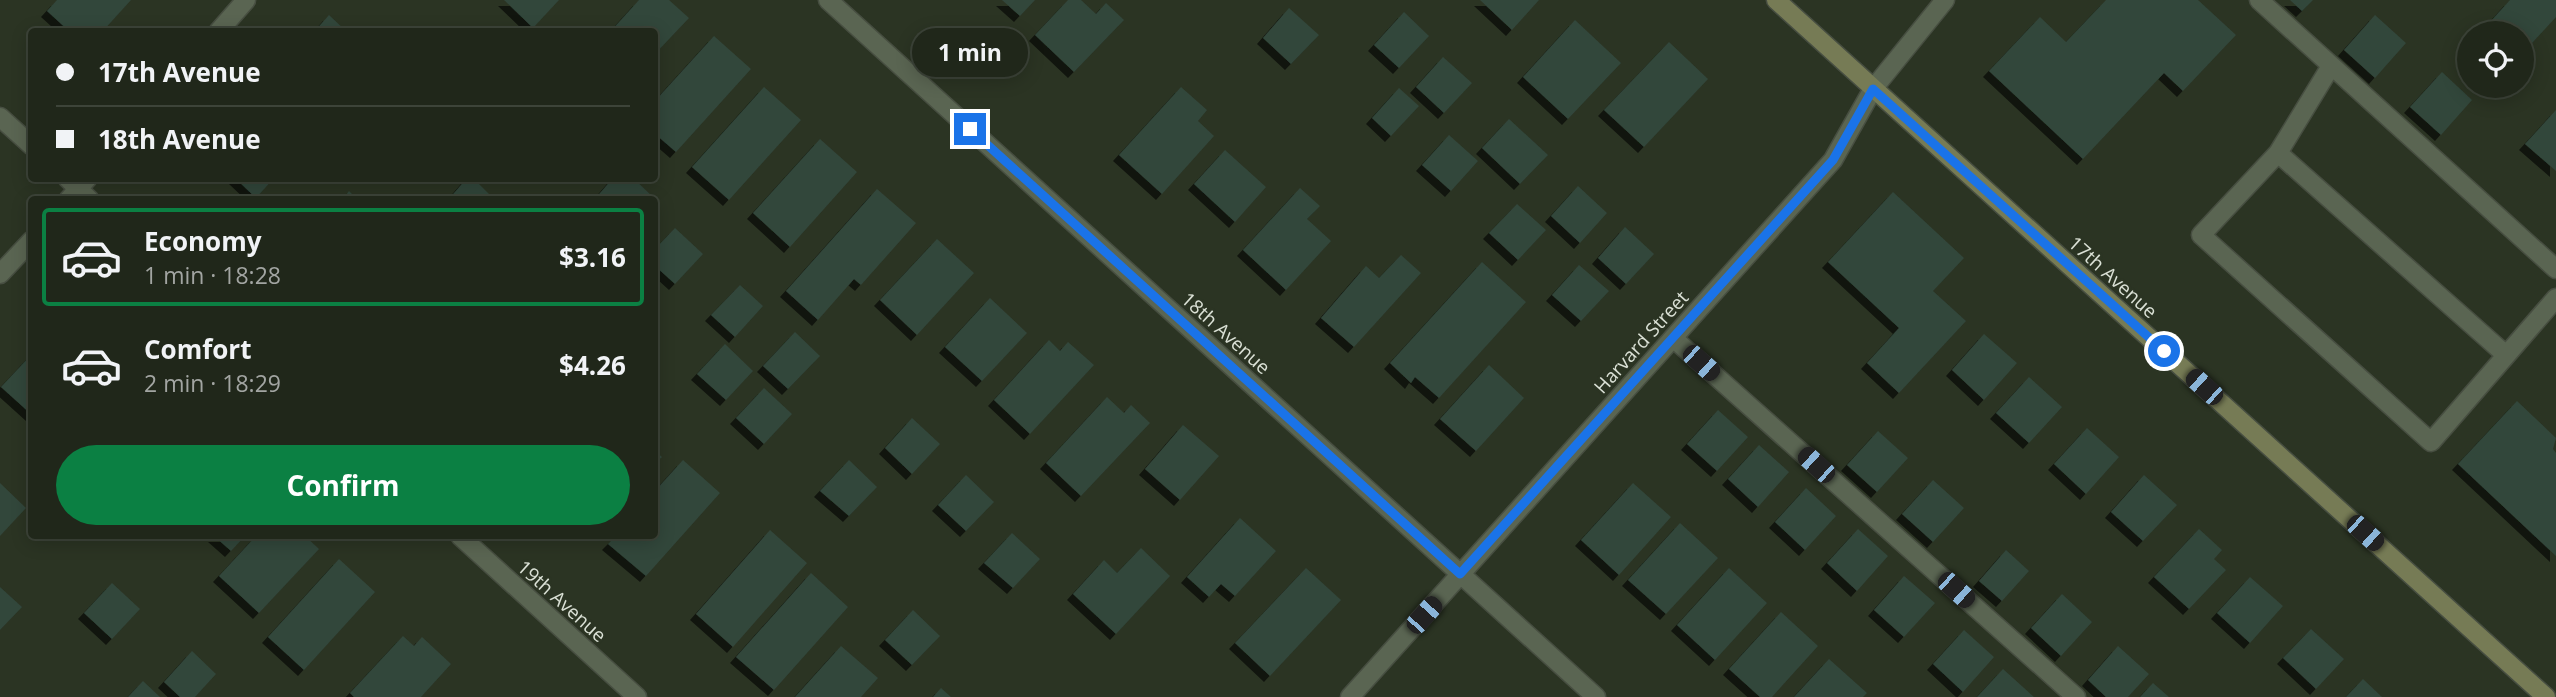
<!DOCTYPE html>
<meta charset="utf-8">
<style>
:root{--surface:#20271a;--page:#2d3327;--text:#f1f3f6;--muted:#a2a5a2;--line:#3d4439;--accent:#0b8043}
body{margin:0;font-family:"Open Sans",sans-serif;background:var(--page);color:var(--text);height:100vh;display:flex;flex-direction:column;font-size:26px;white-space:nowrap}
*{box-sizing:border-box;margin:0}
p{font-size:23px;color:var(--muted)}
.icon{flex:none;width:38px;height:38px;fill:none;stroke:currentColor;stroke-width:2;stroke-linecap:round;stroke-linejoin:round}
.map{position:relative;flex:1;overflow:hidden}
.sheet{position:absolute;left:28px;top:196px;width:630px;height:343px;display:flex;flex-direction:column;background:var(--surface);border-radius:7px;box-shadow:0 4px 18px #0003,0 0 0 2px var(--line)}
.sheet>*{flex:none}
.banner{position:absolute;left:28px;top:28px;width:630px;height:154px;border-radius:7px;box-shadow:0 4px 18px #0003,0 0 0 2px var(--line);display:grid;align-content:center;height:154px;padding:0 28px;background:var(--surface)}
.fabs{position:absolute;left:2457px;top:21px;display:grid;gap:14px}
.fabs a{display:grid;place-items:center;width:77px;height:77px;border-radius:50%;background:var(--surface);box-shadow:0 4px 18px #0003,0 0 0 2px var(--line);font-size:35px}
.end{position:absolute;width:32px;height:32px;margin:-16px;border:9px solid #1a73e8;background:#fff;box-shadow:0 0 0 4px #fff}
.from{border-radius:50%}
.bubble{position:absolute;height:49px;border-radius:24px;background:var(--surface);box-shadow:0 4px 18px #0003,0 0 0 2px var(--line);font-size:23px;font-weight:700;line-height:49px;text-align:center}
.car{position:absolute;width:21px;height:42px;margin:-21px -10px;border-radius:9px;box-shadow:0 0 5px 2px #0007;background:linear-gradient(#222 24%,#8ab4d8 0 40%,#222 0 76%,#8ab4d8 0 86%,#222 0)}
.banner b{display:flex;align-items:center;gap:24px;height:66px;font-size:26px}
.banner b+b{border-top:2px solid var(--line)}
.banner i{width:18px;height:18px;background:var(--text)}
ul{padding:12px 0 0;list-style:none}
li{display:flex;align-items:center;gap:21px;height:98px;margin:0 14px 10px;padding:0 14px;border:4px solid transparent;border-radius:7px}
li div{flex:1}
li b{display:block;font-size:26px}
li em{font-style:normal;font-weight:700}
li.selected{border-color:var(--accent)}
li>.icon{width:63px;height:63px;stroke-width:1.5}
.action{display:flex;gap:14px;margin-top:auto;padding:14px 28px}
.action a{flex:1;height:80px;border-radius:42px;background:var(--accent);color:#fff;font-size:28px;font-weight:700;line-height:80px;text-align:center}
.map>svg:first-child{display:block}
</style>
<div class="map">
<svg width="2556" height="697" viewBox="0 0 2556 697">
<defs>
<filter id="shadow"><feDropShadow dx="-6" dy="6" stdDeviation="0" flood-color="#0009"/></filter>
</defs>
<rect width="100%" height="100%" fill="#2b3423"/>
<path fill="#32463b" filter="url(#shadow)" d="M57,0H131L102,32H70L47,11Z
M504,0H559L533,28Z
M639,0H669L689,18L654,55V32H610Z
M1002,0H1035L1020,16Z
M1068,0H1081L1096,14L1106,3L1124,20L1074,72L1035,35Z
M1480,0H1539L1512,30Z
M2106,0H2198L2236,35L2183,91L2164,73L2083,159L1989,71L2040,17L2066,42Z
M2290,0H2313L2302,11Z
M2510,0H2556V17L2522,54V33H2480Z
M1289,8L1319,35L1291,64L1263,38Z
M1404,12L1429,36L1399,68L1374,45Z
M329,15L347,32H314Z
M2375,15L2406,43L2375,78L2344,50Z
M1575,20L1621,63L1568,119L1523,77Z
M714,36L751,69L676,152L654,133V102Z
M1669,42L1708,79L1644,147L1604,110Z
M1443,57L1472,83L1444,113L1416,87Z
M2442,72L2472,100L2441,135L2410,107Z
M764,87L801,120L729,200L692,167Z
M1181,87L1207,110L1198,121L1214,136L1162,194L1119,155Z
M1399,88L1419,106L1391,136L1372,118Z
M2556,110V171L2525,144Z
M1509,119L1548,155L1520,184L1482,148Z
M1449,135L1478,161L1451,191L1422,165Z
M820,139L857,172L790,247L753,213Z
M1225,150L1266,187L1235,222L1194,184Z
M235,178H274L256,198Z
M467,178H473L495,200H448Z
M613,178H633L653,197L594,200Z
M1578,186L1607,213L1580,243L1551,216Z
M1300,188L1320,206L1307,219L1331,241L1286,290L1243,250Z
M877,189L916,223L861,285L854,279L818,320L786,291Z
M349,191L358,200H342Z
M1893,192L1964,258L1933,291L1966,321L1899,393L1867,363L1899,328L1828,262Z
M1517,204L1546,230L1518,260L1489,233Z
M1625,227L1654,254L1626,284L1598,258Z
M675,228L703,254L675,284L654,265V250Z
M937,239L974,273L917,335L880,300Z
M1401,255L1421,273L1354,347L1321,318L1366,266L1379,278Z
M1482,262L1526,302L1439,398L1415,377L1411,383L1390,363Z
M1579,265L1609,291L1581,321L1552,295Z
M740,285L763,306L735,337L711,315Z
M990,298L1027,333L982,381L945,347Z
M795,332L820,356L788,389L763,366Z
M1984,334L2017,363L1984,400L1952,370Z
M1049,340L1060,351L1068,342L1094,365L1030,434L994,400Z
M725,344L753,371L726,400L697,374Z
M32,354V415L1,387Z
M1489,365L1524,398L1476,451L1440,419Z
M2029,377L2062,407L2029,443L1996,413Z
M764,388L792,414L764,444L736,418Z
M1107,397L1124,413L1131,405L1150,423L1081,496L1046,463Z
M2517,401L2556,438L2553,449L2556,453V556L2458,464Z
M1718,410L1748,437L1717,471L1687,444Z
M912,418L940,444L912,474L885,448Z
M1183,425L1219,456L1180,500L1145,469Z
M2087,428L2119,457L2086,494L2054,464Z
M1878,431L1908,458L1877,492L1847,465Z
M1759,445L1789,472L1758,507L1728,479Z
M654,450L662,457L654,464Z
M683,460L720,493L646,576L608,544L616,536H654V492Z
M849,460L877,487L849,516L820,491Z
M966,475L994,502L966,531L938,505Z
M2144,475L2177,505L2143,541L2111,512Z
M1933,480L1964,508L1933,542L1902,514Z
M0,483L26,508L0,536Z
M1633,483L1671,517L1619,575L1581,540Z
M1806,488L1836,516L1805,550L1775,522Z
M1240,518L1276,551L1235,596L1221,584L1209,597L1187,577Z
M1680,523L1718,558L1666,614L1628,580Z
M1858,529L1888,556L1857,591L1827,563Z
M2199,529L2222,550L2214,559L2226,570L2189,609L2154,577Z
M770,530L807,563L733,647L696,614Z
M1012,533L1040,559L1013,588L984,563Z
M214,536H245L231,551Z
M256,536H305L319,549L259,613L219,576Z
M1141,548L1170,576L1116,634L1073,594L1104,560L1117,573Z
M2006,550L2029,571L2002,601L1979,581Z
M339,559L375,592L304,670L268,637Z
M1306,568L1341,600L1270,676L1235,643Z
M1729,568L1767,603L1715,660L1677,625Z
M811,573L848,607L774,690L736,657Z
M1904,576L1935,603L1904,637L1874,610Z
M2250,577L2283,606L2250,643L2217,613Z
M112,583L140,609L112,639L84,613Z
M0,587L22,607L0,630Z
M2062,594L2092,622L2061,656L2031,628Z
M913,610L940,636L912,665L885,640Z
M1781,612L1818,646L1772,697H1760L1729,669Z
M2311,629L2344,659L2316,689L2283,658Z
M1964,630L1994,657L1963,692L1933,664Z
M403,636L414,646L422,637L451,664L421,697H354L350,693Z
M841,646L878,678L861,697H795Z
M2118,646L2149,674L2128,697H2106L2088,680Z
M192,651L216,674L195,697H180L164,682Z
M1829,659L1867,693L1863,697H1794Z
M2003,669L2034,697H1977Z
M2363,679L2382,697H2346Z
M143,681L160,697H128Z
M2153,683L2169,697H2140Z
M941,688L951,697H933Z"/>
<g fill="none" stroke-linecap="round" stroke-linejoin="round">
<g stroke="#474e41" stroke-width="21">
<path id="lane" d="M2259,0L2556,269
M2331,66L2278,153L2201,235L2431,442L2556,298
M2278,153L2506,355
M1673,338L2076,697"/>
</g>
<g stroke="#474e41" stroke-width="21">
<path id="street" d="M828,0L1596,697
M218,32L246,0
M0,117L32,146
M67,178L90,200
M68,200L88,178
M0,274L32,240
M460,536L637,697
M1350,697L1833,160L1873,89L1945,0"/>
</g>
<g stroke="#474e41" stroke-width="21">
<path id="secondary" d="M1776,0L2546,697"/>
</g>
<use href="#lane" stroke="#5a6552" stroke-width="18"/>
<use href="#street" stroke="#5a6552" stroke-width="18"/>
<use href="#secondary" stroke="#767b55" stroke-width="18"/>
</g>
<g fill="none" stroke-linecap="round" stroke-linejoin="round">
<path stroke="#1a73e8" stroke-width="9" d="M970,129L1460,574L1833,160L1873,89L2164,351"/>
</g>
<g text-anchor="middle" stroke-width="5" stroke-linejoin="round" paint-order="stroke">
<g font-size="19" fill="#dbe1d6" stroke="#2b3423">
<text transform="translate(2113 277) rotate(42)" y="7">17th Avenue</text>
<text transform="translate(1226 333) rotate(42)" y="7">18th Avenue</text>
<text transform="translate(1641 342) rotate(-48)" y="7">Harvard Street</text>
<text transform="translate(562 601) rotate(42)" y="7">19th Avenue</text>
</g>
</g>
</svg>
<div class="fabs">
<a><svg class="icon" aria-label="locate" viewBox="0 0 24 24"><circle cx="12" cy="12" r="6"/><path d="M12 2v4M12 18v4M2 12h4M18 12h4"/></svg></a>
</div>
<i class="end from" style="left:2164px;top:351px"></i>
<i class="end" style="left:970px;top:129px"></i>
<div class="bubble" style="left:912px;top:28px;width:116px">1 min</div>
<i class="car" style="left:1701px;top:363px;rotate:132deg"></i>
<i class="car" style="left:2204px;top:387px;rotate:312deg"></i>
<i class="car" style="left:1816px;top:465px;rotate:312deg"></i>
<i class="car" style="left:2365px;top:533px;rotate:132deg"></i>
<i class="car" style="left:1956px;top:590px;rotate:132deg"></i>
<i class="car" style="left:1424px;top:615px;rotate:42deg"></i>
<div class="banner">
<b><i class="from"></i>17th Avenue</b>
<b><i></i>18th Avenue</b>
</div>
<section class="sheet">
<ul>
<li class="selected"><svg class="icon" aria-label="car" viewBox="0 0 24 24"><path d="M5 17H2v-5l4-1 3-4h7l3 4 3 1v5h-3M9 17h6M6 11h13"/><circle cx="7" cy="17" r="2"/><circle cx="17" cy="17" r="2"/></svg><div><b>Economy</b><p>1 min · 18:28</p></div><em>$3.16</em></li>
<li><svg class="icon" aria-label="car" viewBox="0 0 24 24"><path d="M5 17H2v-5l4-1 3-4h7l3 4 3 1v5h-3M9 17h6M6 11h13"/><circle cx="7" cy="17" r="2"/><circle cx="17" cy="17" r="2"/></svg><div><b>Comfort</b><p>2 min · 18:29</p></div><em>$4.26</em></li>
</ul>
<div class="action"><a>Confirm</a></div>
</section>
</div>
